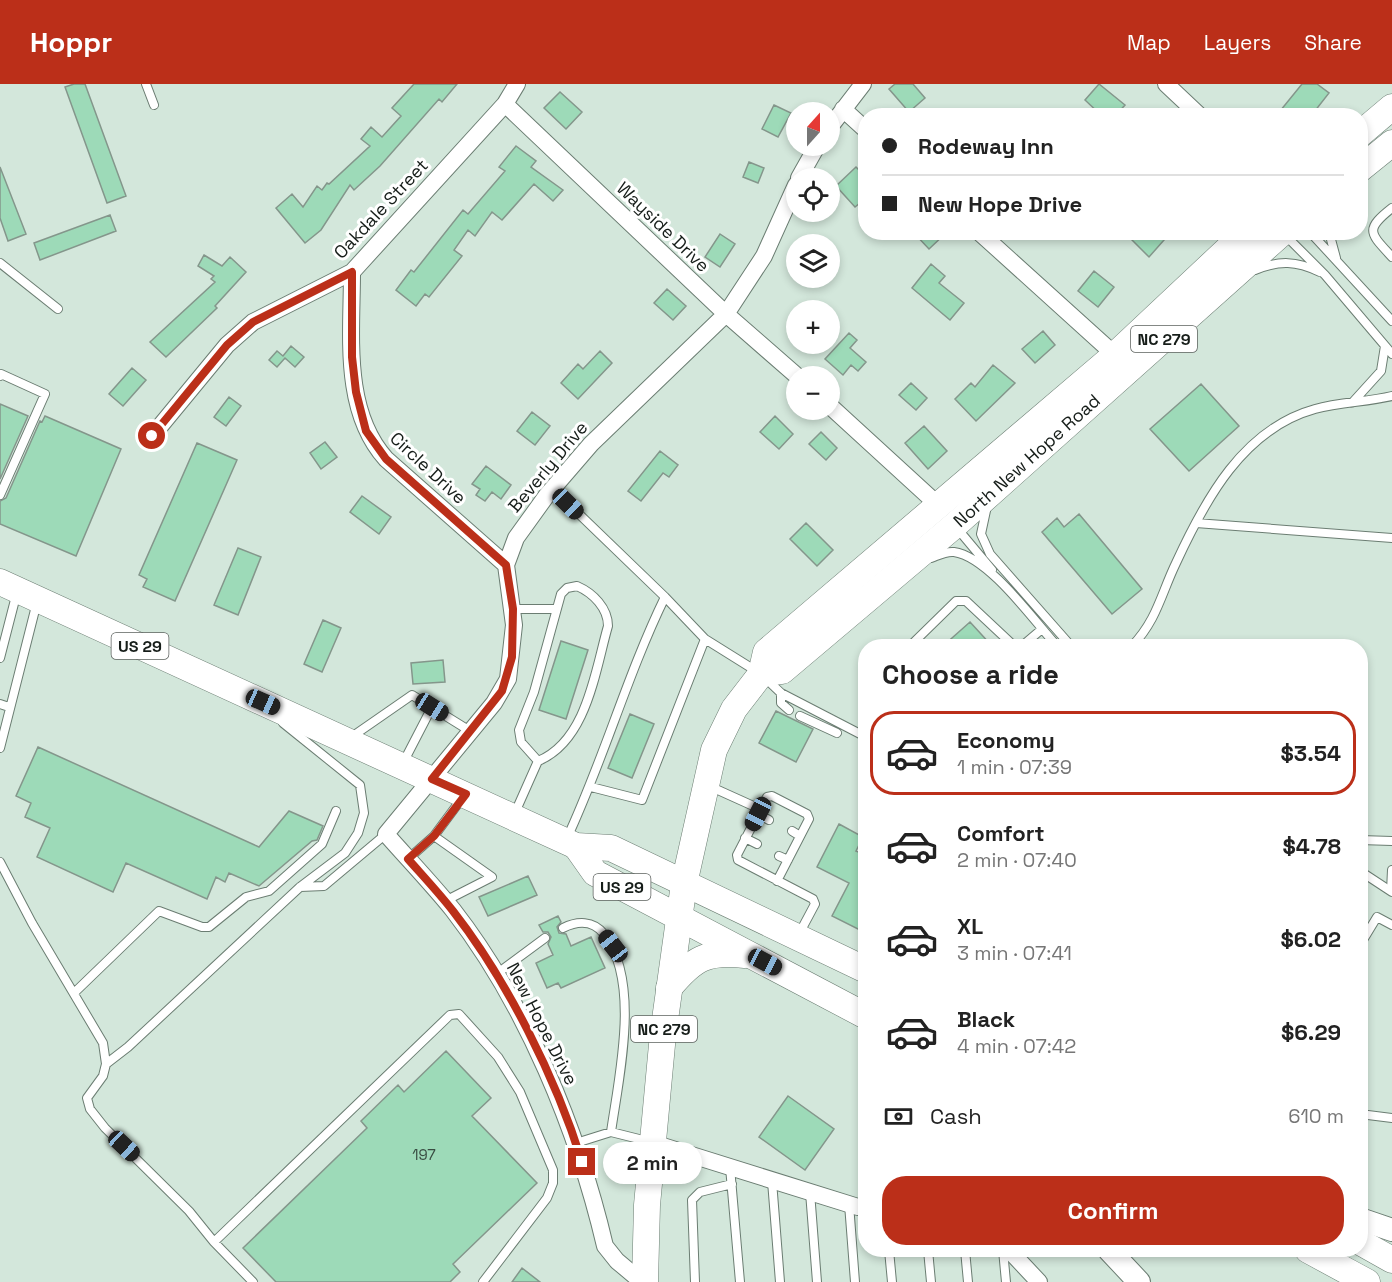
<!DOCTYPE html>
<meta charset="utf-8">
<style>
:root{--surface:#fff;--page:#f2f2f2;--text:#222;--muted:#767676;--line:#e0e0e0;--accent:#bb2f19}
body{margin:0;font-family:"Space Grotesk",sans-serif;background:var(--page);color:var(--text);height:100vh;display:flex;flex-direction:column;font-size:22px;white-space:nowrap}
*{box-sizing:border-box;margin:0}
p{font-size:20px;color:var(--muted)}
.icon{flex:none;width:33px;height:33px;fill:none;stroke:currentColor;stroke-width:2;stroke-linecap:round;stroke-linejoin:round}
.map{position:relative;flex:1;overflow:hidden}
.drawer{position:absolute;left:858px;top:555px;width:510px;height:618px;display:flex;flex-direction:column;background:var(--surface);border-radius:24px;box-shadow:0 3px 9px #0003}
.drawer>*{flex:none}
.top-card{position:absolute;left:858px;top:24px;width:510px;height:132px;border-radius:24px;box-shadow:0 3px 9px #0003;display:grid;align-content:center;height:132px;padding:0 24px;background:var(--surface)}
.needle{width:39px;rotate:21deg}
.fabs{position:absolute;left:786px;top:18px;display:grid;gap:12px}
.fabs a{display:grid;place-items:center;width:54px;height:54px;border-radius:50%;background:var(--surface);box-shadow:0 3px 9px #0003;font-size:30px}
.end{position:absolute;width:27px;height:27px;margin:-14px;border:8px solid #bb2f19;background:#fff;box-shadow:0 0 0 3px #fff}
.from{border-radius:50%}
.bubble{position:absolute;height:42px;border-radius:21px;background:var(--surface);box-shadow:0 3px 9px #0003;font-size:20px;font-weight:700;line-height:42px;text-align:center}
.car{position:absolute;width:18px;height:36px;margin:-18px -9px;border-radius:8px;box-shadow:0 0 4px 2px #0007;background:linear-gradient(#222 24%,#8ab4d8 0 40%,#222 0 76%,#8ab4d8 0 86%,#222 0)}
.top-card b{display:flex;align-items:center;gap:21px;height:57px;font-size:22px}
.top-card b+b{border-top:2px solid var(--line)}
.top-card i{width:15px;height:15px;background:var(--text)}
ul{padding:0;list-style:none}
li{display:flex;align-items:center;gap:18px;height:84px;margin:0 12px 9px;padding:0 12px;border:3px solid transparent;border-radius:24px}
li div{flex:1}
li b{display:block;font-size:22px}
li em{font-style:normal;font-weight:700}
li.selected{border-color:var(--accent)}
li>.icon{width:54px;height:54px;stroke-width:1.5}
h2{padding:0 24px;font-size:27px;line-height:72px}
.pay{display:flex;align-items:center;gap:15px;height:66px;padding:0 24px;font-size:22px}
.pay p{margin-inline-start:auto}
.action{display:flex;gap:12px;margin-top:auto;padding:12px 24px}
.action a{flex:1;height:69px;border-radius:24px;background:var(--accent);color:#fff;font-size:24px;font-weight:700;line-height:69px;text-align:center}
header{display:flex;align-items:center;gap:36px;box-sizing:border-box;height:84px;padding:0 30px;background:var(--accent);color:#fff}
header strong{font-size:28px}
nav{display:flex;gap:33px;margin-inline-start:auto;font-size:21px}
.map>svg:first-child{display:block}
</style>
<header>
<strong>Hoppr</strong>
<nav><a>Map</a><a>Layers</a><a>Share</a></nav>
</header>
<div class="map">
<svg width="1392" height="1198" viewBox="0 0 1392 1198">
<rect width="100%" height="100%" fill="#d3e7db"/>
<path fill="#9ddab8" stroke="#84968b" stroke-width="1.5" d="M74,0H85L126,112L107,119L65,3Z
M414,0H457L442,18L439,15L380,82L354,106L350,101L321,146L305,159L276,124L292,110L303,123L317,102L322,106L327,99L329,100L370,62L361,55L371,43L382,53L401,32L392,24Z
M895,0H913L925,14L909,28L889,5Z
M1099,0L1125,21L1115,32H1102L1085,16Z
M1302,0H1317L1329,9L1311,32H1276Z
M560,8L582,28L566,45L544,24Z
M774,21L791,29L778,53L762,45Z
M516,62L536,77L531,83L563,106L553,117L534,100L502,136L492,128L475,152L468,146L454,166L462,172L429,213L425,210L416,222L396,206L411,186L414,188L463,126L468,130L505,87L499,83Z
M749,78L764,84L758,99L743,93Z
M0,83L26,150L8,157L0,134Z
M856,83L866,93V114L855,123L836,102Z
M110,131L116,147L40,176L34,159Z
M913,148H947L929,165Z
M1135,148H1157L1164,156L1149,173L1130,154Z
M720,150L735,160L720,183L705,173Z
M204,171L222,182L230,173L246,188L215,222L217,224L166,273L150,258L215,198L211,195L214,192L198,182Z
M931,180L945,192L939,199L964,219L950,236L912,204Z
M1094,187L1114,203L1098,223L1078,207Z
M667,205L686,222L673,236L654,219Z
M1043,247L1055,261L1035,279L1022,265Z
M849,249L857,256L850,264L866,278L858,287L851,281L843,291L825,275Z
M291,262L304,273L295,283L285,274L277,283L269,276L277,267L283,272Z
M600,267L612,279L578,315L561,299L578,280L583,285Z
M993,281L1015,299L976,337L955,315L971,299L975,303Z
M132,284L146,296L123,322L109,310Z
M911,299L927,314L916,326L899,311Z
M1201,300L1239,342L1189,387L1150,345Z
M229,313L241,322L226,342L214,333Z
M0,320L28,332L0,395Z
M532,328L550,342L535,361L517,347Z
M45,332L121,365L76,472L0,440V417L6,414L40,337L42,338Z
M775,332L793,350L779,365L760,348Z
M924,342L947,367L928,385L905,359Z
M821,348L837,364L826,376L809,360Z
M325,358L337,373L321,385L310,369Z
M197,359L237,376L175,517L143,503L147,495L139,491Z
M660,367L678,381L669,393L663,389L641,417L628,407Z
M486,382L511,401L501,415L492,408L485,417L476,411L480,405L472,400Z
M362,412L391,433L379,450L350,428Z
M1079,430L1142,505L1112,530L1042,448L1057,434L1064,443Z
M806,439L833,466L817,482L790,455Z
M238,464L261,473L238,531L214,521Z
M323,536L341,544L322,588L304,580Z
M970,538L992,562H943Z
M561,557L588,566L566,635L539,626Z
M443,576L445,598L413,600L411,579Z
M776,627L813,645L796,678L759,659Z
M630,630L654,640L632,694L608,684Z
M38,663L259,763L289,727L323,742L317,756L312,757L259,802L229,789L225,798L216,793L207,815L126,779L113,808L37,773L50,744L25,733L31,719L16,712Z
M839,740L863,753L856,767L866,771V849L832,832L849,799L817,783Z
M528,792L537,811L488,832L479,813Z
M558,832L561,838L557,843L559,849L566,850L571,862L591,853L605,884L561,904L558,899L547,904L536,879L553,871L548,860L551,853L548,848H543L539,841Z
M446,967L491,1014L472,1032L537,1099L453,1180L460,1188L450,1198H276L243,1164L367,1044L361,1037L398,1001L404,1008Z
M788,1012L834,1045L805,1086L759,1053Z
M522,1184L540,1198H512Z"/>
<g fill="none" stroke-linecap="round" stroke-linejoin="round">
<g stroke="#6b7d72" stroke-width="10">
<path id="lane" d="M146,0L154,21
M1392,124C1364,146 1370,149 1392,173
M1310,148L1392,237
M1329,148L1336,174
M1285,151L1325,191L1392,270
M0,179L58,225
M1255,186C1280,176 1296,177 1320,188
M0,292L1,290L45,310L0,411
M1352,319L1381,287L1385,262
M552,404L665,513
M987,422L981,450L990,470L1071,562
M1196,439L1392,454
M956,443L992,486
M931,474C939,471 946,467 954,468C989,473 1034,537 1057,562
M513,525H556
M910,562L956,517H966L1014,562
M1022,562L1042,545
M1132,562C1157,536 1161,510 1176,479C1205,416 1243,345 1315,325C1340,318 1367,318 1392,312
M0,574L17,508
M781,609V619L789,626
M0,620L9,623
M800,632L837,649
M350,654L412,611L470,647
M0,664L37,518
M403,679L432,623
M709,702L760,725
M591,703L642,716L705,555
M758,730L769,736
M514,731L538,677C587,657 595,587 608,542C608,524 593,509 577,502L567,504L561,510L534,608L519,646L521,658L538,677
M792,747L800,752
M567,754C604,675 627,591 665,513L705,555L761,590L781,609L866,653
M745,754L757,760
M1360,756L1392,757
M779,772L788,776
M408,775L434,752
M0,778L32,839L103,959L106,980
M1360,787L1392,808
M777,797L809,735L807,730L772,712L767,713L737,771L738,776L813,815L815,820L799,850
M300,803L324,802L386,750
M1391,807L1392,786
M445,817L492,793L434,752L463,713
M563,844C577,837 593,836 604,850C641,898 619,992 611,1048
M1360,861L1377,833L1392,841
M495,891L545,854
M75,908L159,827L202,843H209L246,813L269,807L322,760L336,727
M1360,1030L1392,1034
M576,1059L611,1048L651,1058
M730,1083L740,1198
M772,1097L780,1198
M810,1108L817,1198
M849,1120L855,1198
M214,1158L450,931L459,930L498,973L520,1008L553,1086V1099L547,1114L483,1198
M889,1166L892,1198
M928,1166L931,1198
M965,1166L968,1198
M1003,1166L1006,1198
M253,1198L214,1158L189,1127L105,1044L90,1025L87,1014L103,992L106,980L128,963L300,803L345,769L358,749L364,729L360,701L283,639
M695,1198L692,1116L700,1108L732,1100"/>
</g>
<g stroke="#6b7d72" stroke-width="18">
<path id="street" d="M1166,0L1200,32
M505,20L726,230L797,292
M843,25L866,46
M830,43L863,0
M799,94L817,62
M979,148L1115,271
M352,188C352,250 342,326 386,375L506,481
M830,322L937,420
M152,352L227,261L253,238L352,188L505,20L517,0
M653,1059L858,1123H866
M1009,1166L1039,1198
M642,1198L617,1177L605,1162C578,1047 526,920 453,826C432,800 408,775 386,750L494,619L508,595L514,541L506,481L516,454L547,411L591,360L726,230L764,172L796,101"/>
</g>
<g stroke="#6b7d72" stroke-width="24">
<path id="secondary" d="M1360,1135L1392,1146
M1109,1166L1139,1198"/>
</g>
<g stroke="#6b7d72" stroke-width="27">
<g id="primary">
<path d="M1360,50L1392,23"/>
<path d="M1360,85L1392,59"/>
<path d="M0,498L576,762L611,764L866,886"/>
<path id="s1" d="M761,590L782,587L955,441L1283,148"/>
<path d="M576,762L595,789L866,932"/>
<path d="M669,904C694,874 706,867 745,871"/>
<path d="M1360,1158L1392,1176"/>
<path d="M1308,1166L1367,1198"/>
<path d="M645,1198L647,1121L663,950L684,800L714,666L734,625L761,590L766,568L1115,271L1246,148"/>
</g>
</g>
<use href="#lane" stroke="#fff" stroke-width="8"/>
<use href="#street" stroke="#fff" stroke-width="16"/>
<use href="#secondary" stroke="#fff" stroke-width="22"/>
<use href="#primary" stroke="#fff" stroke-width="26"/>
</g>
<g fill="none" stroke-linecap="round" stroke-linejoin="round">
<path stroke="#bb2f19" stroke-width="8" d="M152,352L227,261L253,238L352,188V273L356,308L366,347L386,375L506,481L513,525L512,573L502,607L432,695L466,710L434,752L408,775C423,792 439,809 453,827C507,896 556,994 582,1078"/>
</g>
<g text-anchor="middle" stroke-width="6" stroke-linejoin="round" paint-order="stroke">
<g font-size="15" fill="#384c41">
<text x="424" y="1076">197</text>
</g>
<g fill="#fff" stroke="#5c615e" stroke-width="1.5">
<rect x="1131" y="242" width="66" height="26" rx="4.5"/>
<rect x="111.5" y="549" width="57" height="26" rx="4.5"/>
<rect x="593.5" y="790" width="57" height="26" rx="4.5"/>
<rect x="631" y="932" width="66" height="26" rx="4.5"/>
</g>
<g font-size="16" font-weight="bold" fill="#161d19">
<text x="1164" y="261">NC 279</text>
<text x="140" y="568">US 29</text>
<text x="622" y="809">US 29</text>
<text x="664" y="951">NC 279</text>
</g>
<g font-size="18" fill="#161d19" stroke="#fff">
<text transform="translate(381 125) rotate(-47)" y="6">Oakdale Street</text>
<text transform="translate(663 143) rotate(44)" y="6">Wayside Drive</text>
<text dy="6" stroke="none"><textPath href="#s1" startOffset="344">North New Hope Road</textPath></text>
<text transform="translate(548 383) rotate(-50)" y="6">Beverly Drive</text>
<text transform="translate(428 384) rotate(43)" y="6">Circle Drive</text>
<text transform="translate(542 940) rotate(63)" y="6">New Hope Drive</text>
</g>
</g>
</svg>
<div class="fabs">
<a><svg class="needle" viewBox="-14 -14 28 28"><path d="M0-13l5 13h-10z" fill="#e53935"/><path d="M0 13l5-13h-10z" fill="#767676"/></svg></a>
<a><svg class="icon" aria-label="locate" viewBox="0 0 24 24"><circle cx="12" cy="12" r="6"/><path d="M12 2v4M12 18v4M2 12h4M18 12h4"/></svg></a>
<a><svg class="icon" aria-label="layers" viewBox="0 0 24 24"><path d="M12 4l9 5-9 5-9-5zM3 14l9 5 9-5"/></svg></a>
<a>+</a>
<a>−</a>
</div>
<i class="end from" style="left:152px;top:352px"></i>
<i class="end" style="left:582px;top:1078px"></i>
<div class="bubble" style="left:603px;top:1058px;width:99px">2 min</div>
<i class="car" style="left:568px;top:420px;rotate:134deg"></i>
<i class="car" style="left:263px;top:618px;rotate:114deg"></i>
<i class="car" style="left:432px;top:623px;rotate:122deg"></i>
<i class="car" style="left:758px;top:730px;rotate:207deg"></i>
<i class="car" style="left:613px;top:862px;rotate:322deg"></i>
<i class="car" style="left:765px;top:878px;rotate:118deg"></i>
<i class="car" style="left:124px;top:1062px;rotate:133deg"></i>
<div class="top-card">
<b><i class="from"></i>Rodeway Inn</b>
<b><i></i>New Hope Drive</b>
</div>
<section class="drawer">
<h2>Choose a ride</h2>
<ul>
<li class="selected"><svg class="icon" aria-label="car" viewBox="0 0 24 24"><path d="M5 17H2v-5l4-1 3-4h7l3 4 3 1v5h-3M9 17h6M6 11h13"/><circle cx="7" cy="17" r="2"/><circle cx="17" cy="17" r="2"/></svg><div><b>Economy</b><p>1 min · 07:39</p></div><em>$3.54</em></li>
<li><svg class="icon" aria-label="car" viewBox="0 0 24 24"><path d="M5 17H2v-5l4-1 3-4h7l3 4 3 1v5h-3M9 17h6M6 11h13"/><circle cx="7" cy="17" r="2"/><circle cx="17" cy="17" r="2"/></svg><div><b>Comfort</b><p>2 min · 07:40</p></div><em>$4.78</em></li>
<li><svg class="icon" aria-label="car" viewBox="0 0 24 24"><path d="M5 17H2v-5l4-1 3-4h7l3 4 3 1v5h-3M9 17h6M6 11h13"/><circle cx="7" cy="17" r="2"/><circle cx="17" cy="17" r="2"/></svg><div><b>XL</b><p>3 min · 07:41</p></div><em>$6.02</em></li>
<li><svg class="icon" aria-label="car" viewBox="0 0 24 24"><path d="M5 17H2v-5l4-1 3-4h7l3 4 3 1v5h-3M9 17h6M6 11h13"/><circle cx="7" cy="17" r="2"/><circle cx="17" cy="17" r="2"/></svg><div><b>Black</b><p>4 min · 07:42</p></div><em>$6.29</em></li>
</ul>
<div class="pay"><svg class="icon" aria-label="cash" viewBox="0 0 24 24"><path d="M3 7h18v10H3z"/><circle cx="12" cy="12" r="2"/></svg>Cash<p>610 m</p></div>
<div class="action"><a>Confirm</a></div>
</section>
</div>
